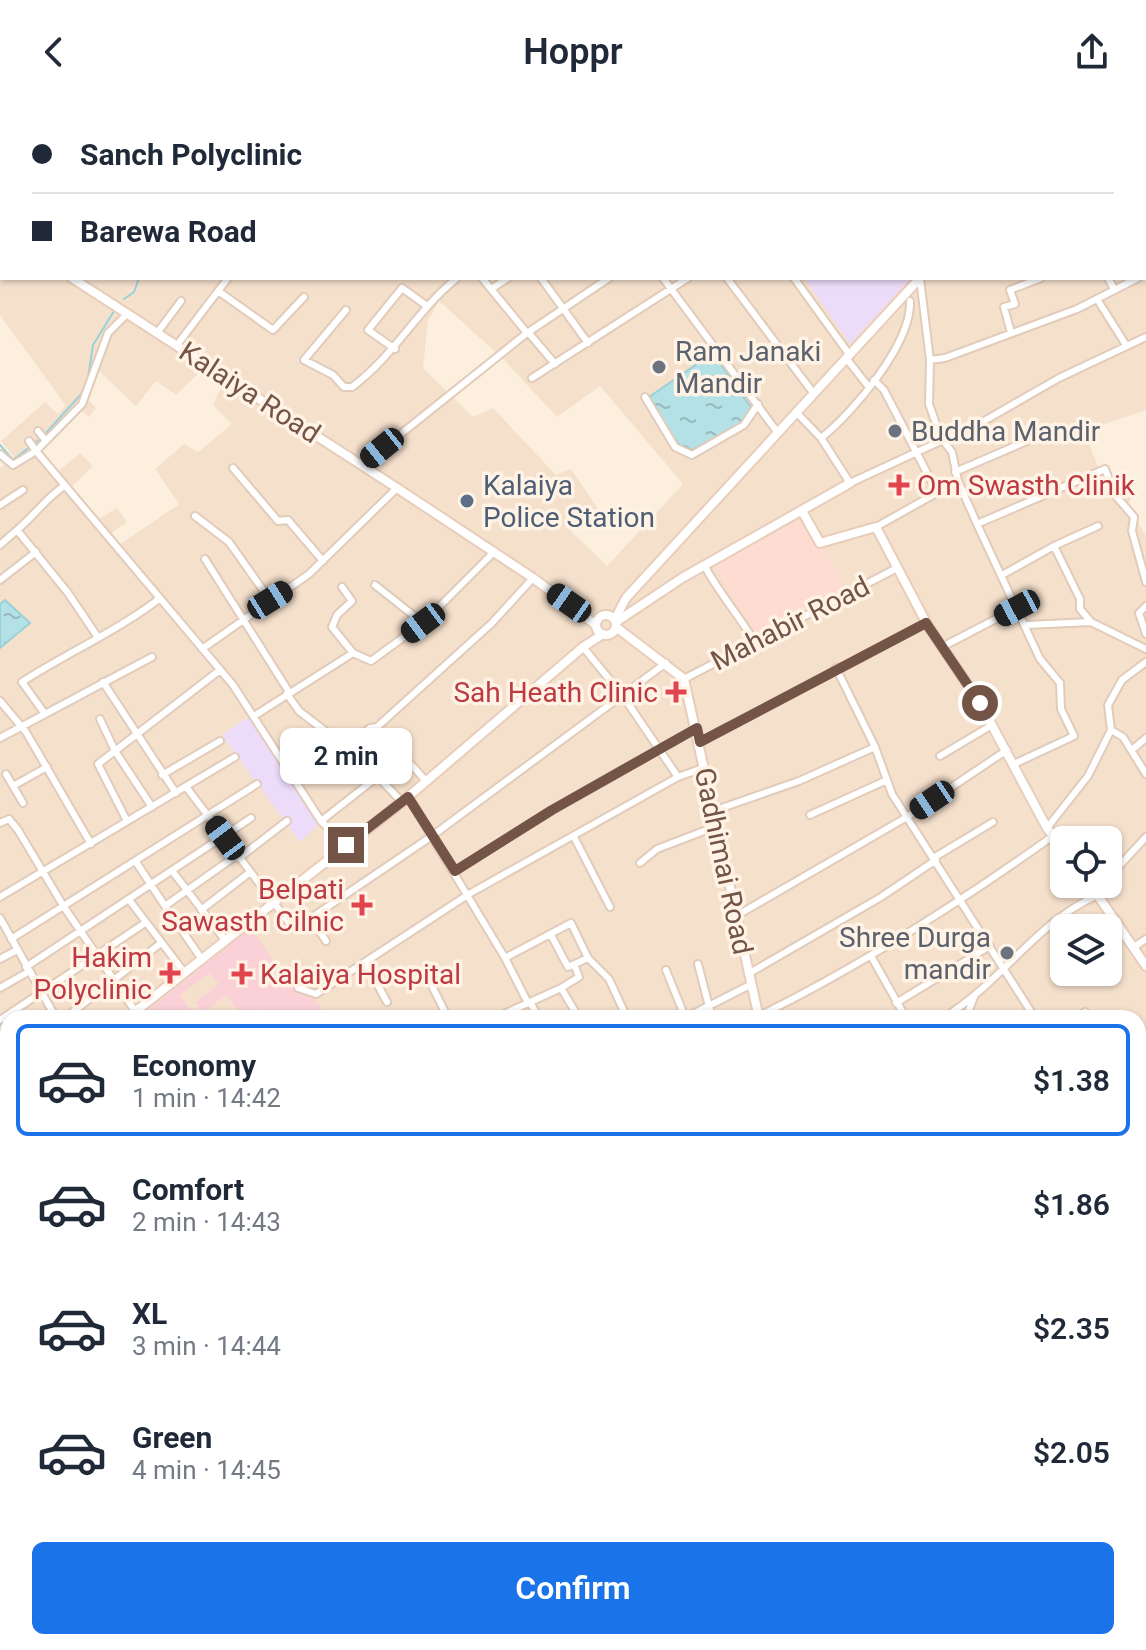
<!DOCTYPE html>
<meta charset="utf-8">
<style>
:root{--surface:#fff;--page:#f2f2f3;--text:#1f2937;--muted:#747a83;--line:#e0e1e3;--accent:#1a73e8}
body{margin:0;font-family:Roboto,sans-serif;background:var(--page);color:var(--text);height:100vh;display:flex;flex-direction:column;font-size:30px;white-space:nowrap}
*{box-sizing:border-box;margin:0}
p{font-size:26px;color:var(--muted)}
.icon{flex:none;width:44px;height:44px;fill:none;stroke:currentColor;stroke-width:2;stroke-linecap:round;stroke-linejoin:round}
.map{position:relative;flex:1;overflow:hidden}
.drawer{position:absolute;left:0px;top:906px;width:1146px;height:640px;display:flex;flex-direction:column;background:var(--surface);border-radius:24px 24px 0 0;box-shadow:0 2px 6px #0004}
.drawer>*{flex:none}
.banner{position:absolute;left:0px;top:0px;width:1146px;height:176px;box-shadow:0 2px 6px #0004;display:grid;align-content:center;height:176px;padding:0 32px;background:var(--surface)}
.tools{position:absolute;left:1050px;top:722px;display:grid;gap:16px}
.tools a{display:grid;place-items:center;width:72px;height:72px;border-radius:12px;background:var(--surface);box-shadow:0 2px 6px #0004;font-size:40px}
.end{position:absolute;width:36px;height:36px;margin:-18px;border:10px solid #735446;background:#fff;box-shadow:0 0 0 4px #fff}
.from{border-radius:50%}
.bubble{position:absolute;height:56px;border-radius:12px;background:var(--surface);box-shadow:0 2px 6px #0004;font-size:26px;font-weight:600;line-height:56px;text-align:center}
.car{position:absolute;width:24px;height:48px;margin:-24px -12px;border-radius:10px;box-shadow:0 0 6px 2px #0007;background:linear-gradient(#222 24%,#8ab4d8 0 40%,#222 0 76%,#8ab4d8 0 86%,#222 0)}
.banner b{display:flex;align-items:center;gap:28px;height:76px;font-size:30px}
.banner b+b{border-top:2px solid var(--line)}
.banner i{width:20px;height:20px;background:var(--text)}
ul{padding:14px 0 0;list-style:none}
li{display:flex;align-items:center;gap:24px;height:112px;margin:0 16px 12px;padding:0 16px;border:4px solid transparent;border-radius:12px}
li div{flex:1}
li b{display:block;font-size:30px}
li em{font-style:normal;font-weight:600}
li.selected{border-color:var(--accent)}
li>.icon{width:72px;height:72px;stroke-width:1.5}
.button{display:flex;gap:16px;margin-top:auto;padding:16px 32px}
.button a{flex:1;height:92px;border-radius:12px;background:var(--accent);color:#fff;font-size:32px;font-weight:600;line-height:92px;text-align:center}
header{display:flex;justify-content:space-between;align-items:center;height:104px;padding:0 32px;background:var(--surface);font-size:36px;font-weight:600}
.map>svg:first-child{display:block}
</style>
<header><svg class="icon" aria-label="back" viewBox="0 0 24 24"><path d="M15 5l-7 7 7 7"/></svg>Hoppr<svg class="icon" aria-label="share" viewBox="0 0 24 24"><path d="M12 15V3M7 8l5-5 5 5M5 13v7h14v-7"/></svg></header>
<div class="map">
<svg width="1146" height="1546" viewBox="0 0 1146 1546">
<defs>
<pattern id="water-ripples" width="26" height="14" patternUnits="userSpaceOnUse" patternTransform="scale(2)"><rect width="26" height="14" fill="#b3e1e6"/><path d="M2 4q2-2 4 0t4 0M15 11q2-2 4 0t4 0" fill="none" stroke="#96b9bc"/></pattern>
</defs>
<rect width="100%" height="100%" fill="#fdefde"/>
<path fill="#f5e0cc" fill-rule="evenodd" d="M141,0H482L485,2H139Z
M620,0H1146V306L1084,327L1106,383L1126,380L1133,391L1128,401L1146,432V999L1138,993V914H8V1168L0,1171V364L14,353L1,337L45,298L58,310L66,302L0,211V84L2,174H1144V2H616ZM439,197L502,254L557,313L600,282L683,380L607,462L571,427L598,405L571,365L556,371L493,304L473,313L423,264L428,217ZM98,266L136,302L156,277L176,291L199,269L221,284L213,301L232,320L198,348L184,340L155,365L179,400L118,442L109,431L127,418L117,404L96,417L69,385L93,362L80,349L56,369L39,347L81,306L89,313L96,304L88,296ZM1064,736H1108V780H1064ZM1064,824H1108V868H1064Z
M482,1538H725L715,1546H487Z
M804,1538H890L891,1546H805Z"/>
<path fill="#fedcd1" d="M805,411L848,487L755,531L714,461Z"/>
<path fill="#ecdbf9" d="M804,174H910V175L850,240Z
M251,611L321,718L300,738L222,631Z"/>
<path fill="#fbd1d8" d="M251,824L279,865L288,861L329,914L323,908L319,914H268L263,905L256,909L259,914H228L238,907L226,891L203,908L195,898L219,880L210,869L180,891L196,914H185L188,912L183,905L175,914H138Z"/>
<path fill="url(#water-ripples)" stroke="#98d2d8" stroke-width="2" d="M713,249L752,305L741,319L692,349C670,339 660,314 649,293Z
M5,496L30,519L0,544V500Z"/>
<g fill="none" stroke-linecap="round" stroke-linejoin="round">
<path stroke="#98d2d8" stroke-width="2" d="M124,195L134,188L139,174
M88,274L93,241L114,207
M45,330L84,287
M0,341L13,356L41,334"/>
<path stroke="#b3e1e6" stroke-width="7" d="M173,2L174,0"/>
<g stroke="#e1cbba" stroke-width="10">
<path id="street" d="M276,0L279,2
M343,0L346,2
M409,0L411,2
M595,0L596,2
M665,0L667,2
M915,0L916,2
M354,2L356,0
M577,2L581,0
M864,2L867,0
M1025,2L1026,0
M1144,43L1146,42
M1144,67L1146,66
M0,105L2,103
M1144,112L1146,110
M1144,133L1146,135
M482,174L527,229
M541,174L588,239
M663,174L778,329
M727,174L814,290
M794,174L849,250
M1108,174L1114,185
M920,175L930,256L929,300L941,334L952,348L958,377L977,420L1040,555L1060,579L1061,605L1074,632L1014,660
M491,185L508,174
M218,187L273,226L304,193
M1097,195L1126,241
M346,206L304,256L333,271L344,283H352C396,250 416,207 457,174
M128,209L108,229L82,300L36,347L233,581L321,717L346,741
M528,228L555,260
M157,229L181,197
M1011,229L1004,203L1015,200L1010,186L1041,174
M177,241L228,174
M395,245L368,226L402,184L427,202
M846,254L868,282
M930,256L945,254L1077,205L1138,174
M532,274L688,174
M874,276L884,286L937,388
M645,293L675,343L692,351L744,321L758,300
M796,308L821,334C853,309 912,239 910,197
M38,327L46,337
M821,334L850,379L984,317L1059,274L1146,233
M0,350L13,361L36,347L29,337
M362,361L527,229L609,174
M233,364L278,417L288,416L323,457
M955,368L1027,337
M0,401L23,386
M195,412L229,438L270,496
M977,420L1105,365L1115,391L1134,413L1132,427L1146,478
M876,423L958,377
M17,426C35,411 45,395 64,382
M0,441L17,426L68,489L97,532
M1054,442L1098,422
M205,455L289,588
M704,461C719,489 738,510 754,537
M1002,471L1054,442L1080,495V505L1091,518
M0,476L36,448
M375,481L423,519
M342,483L352,497L337,511L332,523L353,549
M1146,502L1139,509L1146,530
M1026,521L1091,518L1146,545
M583,543L623,592L678,673
M942,543L1017,504
M202,545L309,470L397,384
M836,564L875,643L892,690L1035,914
M684,575L897,464
M103,578L176,689
M287,590L299,607L359,653L402,698
M0,597L26,628L91,740
M45,610L22,578C67,549 117,527 159,495
M254,612L353,549L371,557L423,519L494,448
M100,615L115,647L98,660L127,717
M377,623L492,519L533,474
M1111,626L1123,633L1146,670
M0,634L152,553
M700,638L926,519
M348,644L370,624L377,623L426,677
M1132,646L1146,634
M940,652L992,621
M6,670L13,682
M162,671L220,637
M187,684L293,824
M408,693L505,854L571,819L588,854
M23,699L13,682L47,663
M152,703L115,647L220,566
M713,707L799,677L875,643
M810,711L887,676
M321,717L376,674
M0,719L9,715L18,726L64,803L135,907
M1047,724L1088,672L1111,626L1108,601L1122,576L1146,558
M574,733L610,803
M935,753L993,718
M239,754L287,717
M136,758L165,802L237,751
M640,759L657,745L717,722
M455,767L552,706L697,624
M173,768L225,836
M1108,774L1146,733
M0,793L235,653
M130,797L184,868
M165,802L201,854
M201,806L249,769
M736,812L907,713L1007,646
M0,814L56,914
M551,831L568,863L588,854L609,875L627,914
M11,835L257,680
M326,837L311,814L432,732L666,559
M1134,843L1146,835
M871,852L906,914
M505,854L528,899
M0,855L17,846
M365,858L387,898
M574,860L579,873L561,884L579,914
M698,860L712,914
M26,863L251,714
M666,866L685,913
M426,870L448,914
M748,870L881,793L936,756
M0,884L28,868
M298,884L316,890L469,790L678,673L703,664
M530,898L539,914
M896,899L990,842
M759,912C863,861 959,799 1053,732
M65,914L161,839
M495,914L561,884
M685,914L750,881
M943,914C999,881 1037,817 1098,791
M966,914L974,893
M1077,914L1085,908
M0,916L145,819
M1138,944L1146,939
M0,947L8,942
M0,970L8,985
M1138,1022L1146,1034
M0,1041L8,1034
M0,1078L8,1085
M1138,1098L1143,1105L1138,1112
M1138,1119V1122
M1138,1236H1146
M1138,1257L1146,1263
M1138,1350L1146,1346
M0,1407L8,1403
M269,1538L274,1546
M488,1538L496,1546
M1015,1538L1018,1546
M241,1546L246,1538
M573,1546L589,1538
M639,1546V1538
M847,1546L851,1538"/>
</g>
<g stroke="#e8cdba" stroke-width="12">
<path id="secondary" d="M1085,2L1090,0
M0,128L2,129
M72,174L397,384L533,474L596,521
M802,407L820,439L876,423L928,522L980,599L1047,724L1064,746
M596 521a10 10 0 1 1 20 0a10 10 0 1 1-20 0Z
M615,515L626,494L920,174
M616,518L682,474L850,379
M616,523L684,575L759,914
M1090,780L1146,862
M127,914L402,698L583,543L603,530
M0,1007L8,1001
M893,1538L895,1546"/>
</g>
<use href="#street" stroke="#fff" stroke-width="6"/>
<use href="#secondary" stroke="#fff" stroke-width="8"/>
</g>
<g fill="none" stroke-linecap="round" stroke-linejoin="round">
<path stroke="#735446" stroke-width="10" d="M346,741L408,693L455,767L552,706L697,624L700,638L926,519L980,599"/>
</g>
<g fill="#6b7280" stroke="#fff3e5" stroke-width="3">
<circle cx="659" cy="263" r="8"/>
<circle cx="895" cy="327" r="8"/>
<circle cx="1007" cy="849" r="8"/>
</g>
<g fill="#e0444e" stroke="#fff3e5" stroke-width="3">
<path d="M895 369h8v8h8v8h-8v8h-8v-8h-8v-8h8z"/>
<path d="M672 576h8v8h8v8h-8v8h-8v-8h-8v-8h8z"/>
<path d="M358 789h8v8h8v8h-8v8h-8v-8h-8v-8h8z"/>
<path d="M166 857h8v8h8v8h-8v8h-8v-8h-8v-8h8z"/>
<path d="M238 858h8v8h8v8h-8v8h-8v-8h-8v-8h8z"/>
</g>
<circle fill="#5c6f8a" stroke="#fff3e5" stroke-width="3" cx="467" cy="397" r="8"/>
<g text-anchor="middle" stroke-width="7" stroke-linejoin="round" paint-order="stroke">
<g font-size="28" fill="#5b616d" stroke="#fff3e5" text-anchor="start">
<text x="675" y="257">Ram Janaki<tspan x="675" dy="32">Mandir</tspan></text>
<text x="911" y="337">Buddha Mandir</text>
<text x="991" y="843" text-anchor="end">Shree Durga<tspan x="991" dy="32">mandir</tspan></text>
</g>
<g font-size="28" fill="#735446" stroke="#fff3e5">
<text transform="translate(250 288) rotate(33)" y="10">Kalaiya Road</text>
<text transform="translate(790 519) rotate(-27)" y="10">Mahabir Road</text>
<text transform="translate(724 757) rotate(78)" y="10">Gadhimai Road</text>
</g>
<g font-size="28" fill="#4e5e75" stroke="#fff3e5" text-anchor="start">
<text x="483" y="391">Kalaiya<tspan x="483" dy="32">Police Station</tspan></text>
</g>
<g font-size="28" fill="#be3a42" stroke="#fff3e5" text-anchor="end">
<text x="917" y="391" text-anchor="start">Om Swasth Clinik</text>
<text x="658" y="598">Sah Heath Clinic</text>
<text x="344" y="795">Belpati<tspan x="344" dy="32">Sawasth Cilnic</tspan></text>
<text x="152" y="863">Hakim<tspan x="152" dy="32">Polyclinic</tspan></text>
<text x="260" y="880" text-anchor="start">Kalaiya Hospital</text>
</g>
</g>
</svg>
<div class="tools">
<a><svg class="icon" aria-label="locate" viewBox="0 0 24 24"><circle cx="12" cy="12" r="6"/><path d="M12 2v4M12 18v4M2 12h4M18 12h4"/></svg></a>
<a><svg class="icon" aria-label="layers" viewBox="0 0 24 24"><path d="M12 4l9 5-9 5-9-5zM3 14l9 5 9-5"/></svg></a>
</div>
<i class="end from" style="left:980px;top:599px"></i>
<i class="end" style="left:346px;top:741px"></i>
<div class="bubble" style="left:280px;top:624px;width:132px">2 min</div>
<i class="car" style="left:382px;top:344px;rotate:231deg"></i>
<i class="car" style="left:270px;top:496px;rotate:58deg"></i>
<i class="car" style="left:569px;top:499px;rotate:305deg"></i>
<i class="car" style="left:1017px;top:504px;rotate:242deg"></i>
<i class="car" style="left:423px;top:519px;rotate:233deg"></i>
<i class="car" style="left:932px;top:696px;rotate:236deg"></i>
<i class="car" style="left:225px;top:734px;rotate:323deg"></i>
<div class="banner">
<b><i class="from"></i>Sanch Polyclinic</b>
<b><i></i>Barewa Road</b>
</div>
<section class="drawer">
<ul>
<li class="selected"><svg class="icon" aria-label="car" viewBox="0 0 24 24"><path d="M5 17H2v-5l4-1 3-4h7l3 4 3 1v5h-3M9 17h6M6 11h13"/><circle cx="7" cy="17" r="2"/><circle cx="17" cy="17" r="2"/></svg><div><b>Economy</b><p>1 min · 14:42</p></div><em>$1.38</em></li>
<li><svg class="icon" aria-label="car" viewBox="0 0 24 24"><path d="M5 17H2v-5l4-1 3-4h7l3 4 3 1v5h-3M9 17h6M6 11h13"/><circle cx="7" cy="17" r="2"/><circle cx="17" cy="17" r="2"/></svg><div><b>Comfort</b><p>2 min · 14:43</p></div><em>$1.86</em></li>
<li><svg class="icon" aria-label="car" viewBox="0 0 24 24"><path d="M5 17H2v-5l4-1 3-4h7l3 4 3 1v5h-3M9 17h6M6 11h13"/><circle cx="7" cy="17" r="2"/><circle cx="17" cy="17" r="2"/></svg><div><b>XL</b><p>3 min · 14:44</p></div><em>$2.35</em></li>
<li><svg class="icon" aria-label="car" viewBox="0 0 24 24"><path d="M5 17H2v-5l4-1 3-4h7l3 4 3 1v5h-3M9 17h6M6 11h13"/><circle cx="7" cy="17" r="2"/><circle cx="17" cy="17" r="2"/></svg><div><b>Green</b><p>4 min · 14:45</p></div><em>$2.05</em></li>
</ul>
<div class="button"><a>Confirm</a></div>
</section>
</div>
